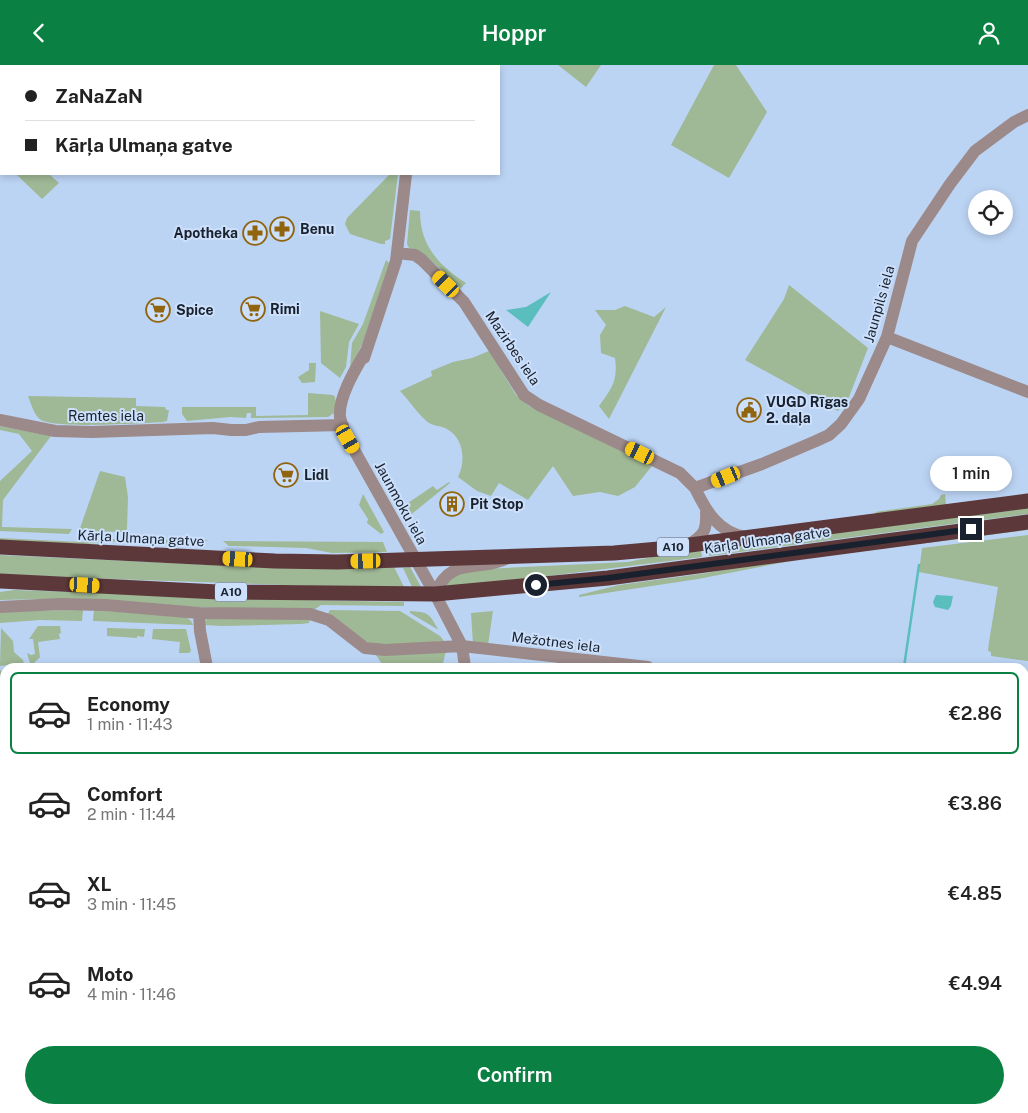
<!DOCTYPE html>
<meta charset="utf-8">
<style>
:root{--surface:#fff;--page:#f2f2f2;--text:#222;--muted:#767676;--line:#e0e0e0;--accent:#0b8043}
body{margin:0;font-family:"Public Sans",sans-serif;background:var(--page);color:var(--text);height:100vh;display:flex;flex-direction:column;font-size:19px;white-space:nowrap}
*{box-sizing:border-box;margin:0}
p{font-size:16px;color:var(--muted)}
.icon{flex:none;width:28px;height:28px;fill:none;stroke:currentColor;stroke-width:2;stroke-linecap:round;stroke-linejoin:round}
.map{position:relative;flex:1;overflow:hidden}
.details{position:absolute;left:0px;top:598px;width:1029px;height:451px;display:flex;flex-direction:column;background:var(--surface);border-radius:15px 15px 0 0;box-shadow:0 2px 8px #0003}
.details>*{flex:none}
.top-card{position:absolute;left:0px;top:0px;width:500px;height:110px;box-shadow:0 2px 8px #0003;display:grid;align-content:center;height:110px;padding:0 25px;background:var(--surface)}
.buttons{position:absolute;left:968px;top:125px;display:grid;gap:10px}
.buttons a{display:grid;place-items:center;width:45px;height:45px;border-radius:50%;background:var(--surface);box-shadow:0 2px 8px #0003;font-size:25px}
.end{position:absolute;width:22px;height:22px;margin:-11px;border:6px solid #18212d;background:#fff;box-shadow:0 0 0 2px #fff}
.from{border-radius:50%}
.bubble{position:absolute;height:35px;border-radius:18px;background:var(--surface);box-shadow:0 2px 8px #0003;font-size:16px;font-weight:600;line-height:35px;text-align:center}
.car{position:absolute;width:15px;height:30px;margin:-15px -8px;border-radius:6px;box-shadow:0 0 4px 1px #0007;background:linear-gradient(#f5c518 24%,#345 0 40%,#f5c518 0 76%,#345 0 86%,#f5c518 0)}
.top-card b{display:flex;align-items:center;gap:18px;height:48px;font-size:19px}
.top-card b+b{border-top:1px solid var(--line)}
.top-card i{width:12px;height:12px;background:var(--text)}
ul{padding:9px 0 0;list-style:none}
li{display:flex;align-items:center;gap:15px;height:82px;margin:0 10px 8px;padding:0 15px;border:2px solid transparent;border-radius:8px}
li div{flex:1}
li b{display:block;font-size:19px}
li em{font-style:normal;font-weight:600}
li.on{border-color:var(--accent)}
li>.icon{width:45px;height:45px;stroke-width:1.5}
.action{display:flex;gap:10px;margin-top:auto;padding:10px 25px}
.action a{flex:1;height:58px;border-radius:30px;background:var(--accent);color:#fff;font-size:20px;font-weight:600;line-height:58px;text-align:center}
header{display:flex;justify-content:space-between;align-items:center;height:65px;padding:0 25px;background:var(--accent);color:#fff;font-size:22px;font-weight:600}
.map>svg:first-child{display:block}
</style>
<header><svg class="icon" aria-label="back" viewBox="0 0 24 24"><path d="M15 5l-7 7 7 7"/></svg>Hoppr<svg class="icon" aria-label="person" viewBox="0 0 24 24"><circle cx="12" cy="8" r="4"/><path d="M4 21q1-7 8-7t8 7"/></svg></header>
<div class="map">
<svg width="1028" height="1048" viewBox="0 0 1028 1048">
<rect width="100%" height="100%" fill="#bcd4f4"/>
<path fill="#9fb895" d="M558,0H601L586,22Z
M714,0H736L767,47L729,113L671,80Z
M16,109H49L59,118L42,134Z
M390,109H398L390,174L385,176V179H381L350,169L345,159L347,153Z
M410,145L420,146C420,180 438,200 466,218L461,223L426,191L409,183L407,179Z
M386,195L389,198L363,278L350,303L352,278L363,259Z
M789,220L868,283L849,332L838,346L745,295L784,234Z
M625,241L654,252L666,242L609,354L599,341C612,323 618,316 615,293L601,288L600,270L606,260L595,245H615Z
M320,246L359,259L349,277L346,302L340,313L321,298Z
M489,286L516,330L529,341L652,401L635,422L618,431L600,427L573,431L553,401L528,435L499,418L491,431L477,426L458,412C466,397 464,373 447,364C442,361 434,361 429,358C419,351 409,335 400,326L432,311L431,306L453,297L472,293Z
M309,298H316L315,317L302,318L298,312L309,305Z
M308,328L333,330L335,332L336,340L334,348L328,352L251,353V348H247L246,353L230,352L187,356L182,349V342H256V351L308,350Z
M28,331L136,333V341L165,342L166,345H169L167,356L163,357C140,358 57,364 41,355C34,351 31,338 28,331Z
M0,361L51,371L3,435L2,462L72,464L69,469L0,466V416L32,386L19,369L0,365Z
M100,406L125,412L128,432L127,464L124,467L79,466Z
M449,417L450,418L408,452L405,448L408,438L433,421L437,425Z
M363,429L384,467L381,469L367,458L368,454L359,440Z
M945,429L946,440L877,449L875,447L932,439L939,434L941,430Z
M1028,442V449L709,491L708,483Z
M1028,461V465L801,494L698,514L579,532V530L619,520L707,508L792,492Z
M1028,470V596L991,591V587L988,586L989,577L998,522L919,507L922,483Z
M0,473L81,477L102,474L208,475L199,480L123,476L85,479L0,475Z
M223,476L383,477L387,487L332,488L306,483L235,481H229Z
M701,485L702,492L507,516L444,521L461,505L628,497L657,491Z
M0,490L279,503L394,502L404,522L367,523L0,510Z
M410,502L421,522H412L403,503Z
M14,525L305,535L404,537V541L321,540L314,545H256L39,534L0,535V527Z
M83,545L82,556L40,555L0,558V546Z
M94,545L186,552L191,556L193,560L93,556Z
M330,545L400,546L440,571L444,576C421,578 386,584 364,576L327,550Z
M410,546C428,547 429,548 438,564H437L410,548Z
M493,546L488,580L473,579L471,548Z
M210,553L310,554L309,558L301,559L222,561L205,560L206,555Z
M38,561H60L61,568L59,569L60,574L38,577L40,592L31,601L27,588L31,590L35,589L33,574H29Z
M1,563L13,576L14,587L23,595L25,602L17,599L0,601Z
M107,563L145,564L144,572L137,571V573L107,571Z
M153,564H186L191,586L189,588H179L180,577L152,574Z
M446,586L442,602H384L376,590V589Z
M5,605V653L4,651L0,652V606Z
M0,750H5V778L1,779L5,816V926L0,927V831H3L0,825Z
M206,1044H408L409,1048H207Z"/>
<path fill="#5abdbe" d="M551,227L528,262L506,245L526,242Z
M936,530L953,531L951,541L948,545L935,542L933,537Z"/>
<g fill="none" stroke-linecap="round" stroke-linejoin="round">
<path stroke="#5abdbe" stroke-width="2.5" d="M904,602L919,500"/>
<path stroke="#9c8989" stroke-width="12" d="M453,1L454,0
M397,188L415,190L422,195L464,237L524,330L539,340L680,408L695,423
M887,272L1028,327
M366,286C356,303 338,332 340,352C341,357 343,362 344,367L435,529L462,581L465,602
M364,293L396,196L406,109
M0,355L55,366L92,367L213,363L231,365H246L259,362L343,360
M745,472C718,467 706,446 695,423L762,399L816,376L829,370L841,359L859,334L887,272L912,176L950,119L975,86L1014,57L1028,50
M688,480C704,470 707,466 706,447
M435,529C451,490 477,508 508,493
M0,542L60,539L105,540L199,548L310,549L329,555L365,583L385,585L462,581L648,602
M199,548L200,566L207,602
M1024,645H1028
M0,742L5,741
M1024,777L1028,776
M0,942L5,941
M1024,973L1028,972
M100,1044V1048
M204,1044L205,1048
M523,1044V1048
M945,1044L946,1048
M557,1048L583,1044"/>
<path stroke="#6d4d4e" stroke-width="12" d="M13,1L14,0
M0,13L1,12"/>
<path stroke="#5c383a" stroke-width="15" d="M0,482L275,496L337,497L614,488L659,484L1028,436
M0,516L218,527L435,529L608,513L1028,457"/>
</g>
<g fill="none" stroke-linecap="round" stroke-linejoin="round">
<path stroke="#18212d" stroke-width="6" d="M536,520L608,513L971,464"/>
</g>
<defs>
<g id="pharmacy-ring" transform="scale(1.25)"><circle r="9.5" fill="#cde0fb" stroke="#91640e" stroke-width="1.5"/><path d="M-2-6h4v4h4v4h-4v4h-4v-4h-4v-4h4Z" fill="#91640e"/></g>
<g id="supermarket-ring" transform="scale(1.25)"><circle r="9.5" fill="#cde0fb" stroke="#91640e" stroke-width="1.5"/><path d="M-6-5.5h2.5l.6 2H6L4.5 2H-2.5L-4.4-4H-6ZM-1.5 3.2a1.3 1.3 0 1 0 .1 0ZM3 3.2a1.3 1.3 0 1 0 .1 0Z" fill="#91640e"/></g>
<g id="civic-ring" transform="scale(1.25)"><circle r="9.5" fill="#cde0fb" stroke="#91640e" stroke-width="1.5"/><path d="M-.6-6.5H3V-4.5H.6V-3L4-1V1h2V6H-6V1h2V-1L-.6-3ZM-1.2 2.5V6h2.4V2.5Z" fill="#91640e"/></g>
<g id="building-ring" transform="scale(1.25)"><circle r="9.5" fill="#cde0fb" stroke="#91640e" stroke-width="1.5"/><path d="M-4-6H4V6H1V3H-1V6H-4ZM-2.5-4.3h1.7v1.8h-1.7ZM.8-4.3h1.7v1.8H.8ZM-2.5-1h1.7V.8h-1.7ZM.8-1h1.7V.8H.8Z" fill="#91640e"/></g>
</defs>
<g fill-rule="evenodd">
<use href="#pharmacy-ring" x="282" y="164"/>
<use href="#pharmacy-ring" x="255" y="168"/>
<use href="#supermarket-ring" x="253" y="244"/>
<use href="#supermarket-ring" x="158" y="245"/>
<use href="#civic-ring" x="749" y="345"/>
<use href="#supermarket-ring" x="286" y="410"/>
<use href="#building-ring" x="452" y="439"/>
</g>
<g text-anchor="middle" stroke-width="4" stroke-linejoin="round" paint-order="stroke">
<g fill="#cde0fb" stroke="#4e5a6b" stroke-width="1">
<rect x="657" y="472.5" width="32" height="19" rx="4"/>
<rect x="215" y="517.5" width="32" height="19" rx="4"/>
</g>
<g font-size="12" font-weight="bold" fill="#18212d">
<text x="673" y="486">A10</text>
<text x="231" y="531">A10</text>
</g>
<g font-size="14" font-weight="bold" fill="#18212d" stroke="#cde0fb" text-anchor="start">
<text x="300" y="169">Benu</text>
<text x="238" y="173" text-anchor="end">Apotheka</text>
<text x="270" y="249">Rimi</text>
<text x="176" y="250">Spice</text>
<text x="766" y="342">VUGD Rīgas<tspan x="766" dy="16">2. daļa</tspan></text>
<text x="304" y="415">Lidl</text>
<text x="470" y="444">Pit Stop</text>
</g>
<g font-size="14" fill="#18212d" stroke="#cde0fb">
<text transform="translate(879 239) rotate(-74)" y="5">Jaunpils iela</text>
<text transform="translate(513 283) rotate(56)" y="5">Mazirbes iela</text>
<text x="106" y="356">Remtes iela</text>
<text transform="translate(401 438) rotate(61)" y="5">Jaunmoku iela</text>
<text transform="translate(141 473) rotate(3)" y="5">Kārļa Ulmaņa gatve</text>
<text transform="translate(767 475) rotate(-8)" y="5">Kārļa Ulmaņa gatve</text>
<text transform="translate(556 577) rotate(7)" y="5">Mežotnes iela</text>
</g>
</g>
</svg>
<div class="buttons">
<a><svg class="icon" aria-label="locate" viewBox="0 0 24 24"><circle cx="12" cy="12" r="6"/><path d="M12 2v4M12 18v4M2 12h4M18 12h4"/></svg></a>
</div>
<i class="end from" style="left:536px;top:520px"></i>
<i class="end" style="left:971px;top:464px"></i>
<div class="bubble" style="left:930px;top:391px;width:82px">1 min</div>
<i class="car" style="left:446px;top:219px;rotate:315deg"></i>
<i class="car" style="left:348px;top:374px;rotate:150deg"></i>
<i class="car" style="left:640px;top:388px;rotate:296deg"></i>
<i class="car" style="left:726px;top:412px;rotate:248deg"></i>
<i class="car" style="left:238px;top:494px;rotate:273deg"></i>
<i class="car" style="left:366px;top:496px;rotate:269deg"></i>
<i class="car" style="left:85px;top:520px;rotate:93deg"></i>
<div class="top-card">
<b><i class="from"></i>ZaNaZaN</b>
<b><i></i>Kārļa Ulmaņa gatve</b>
</div>
<section class="details">
<ul>
<li class="on"><svg class="icon" aria-label="car" viewBox="0 0 24 24"><path d="M5 17H2v-5l4-1 3-4h7l3 4 3 1v5h-3M9 17h6M6 11h13"/><circle cx="7" cy="17" r="2"/><circle cx="17" cy="17" r="2"/></svg><div><b>Economy</b><p>1 min · 11:43</p></div><em>€2.86</em></li>
<li><svg class="icon" aria-label="car" viewBox="0 0 24 24"><path d="M5 17H2v-5l4-1 3-4h7l3 4 3 1v5h-3M9 17h6M6 11h13"/><circle cx="7" cy="17" r="2"/><circle cx="17" cy="17" r="2"/></svg><div><b>Comfort</b><p>2 min · 11:44</p></div><em>€3.86</em></li>
<li><svg class="icon" aria-label="car" viewBox="0 0 24 24"><path d="M5 17H2v-5l4-1 3-4h7l3 4 3 1v5h-3M9 17h6M6 11h13"/><circle cx="7" cy="17" r="2"/><circle cx="17" cy="17" r="2"/></svg><div><b>XL</b><p>3 min · 11:45</p></div><em>€4.85</em></li>
<li><svg class="icon" aria-label="car" viewBox="0 0 24 24"><path d="M5 17H2v-5l4-1 3-4h7l3 4 3 1v5h-3M9 17h6M6 11h13"/><circle cx="7" cy="17" r="2"/><circle cx="17" cy="17" r="2"/></svg><div><b>Moto</b><p>4 min · 11:46</p></div><em>€4.94</em></li>
</ul>
<div class="action"><a>Confirm</a></div>
</section>
</div>
